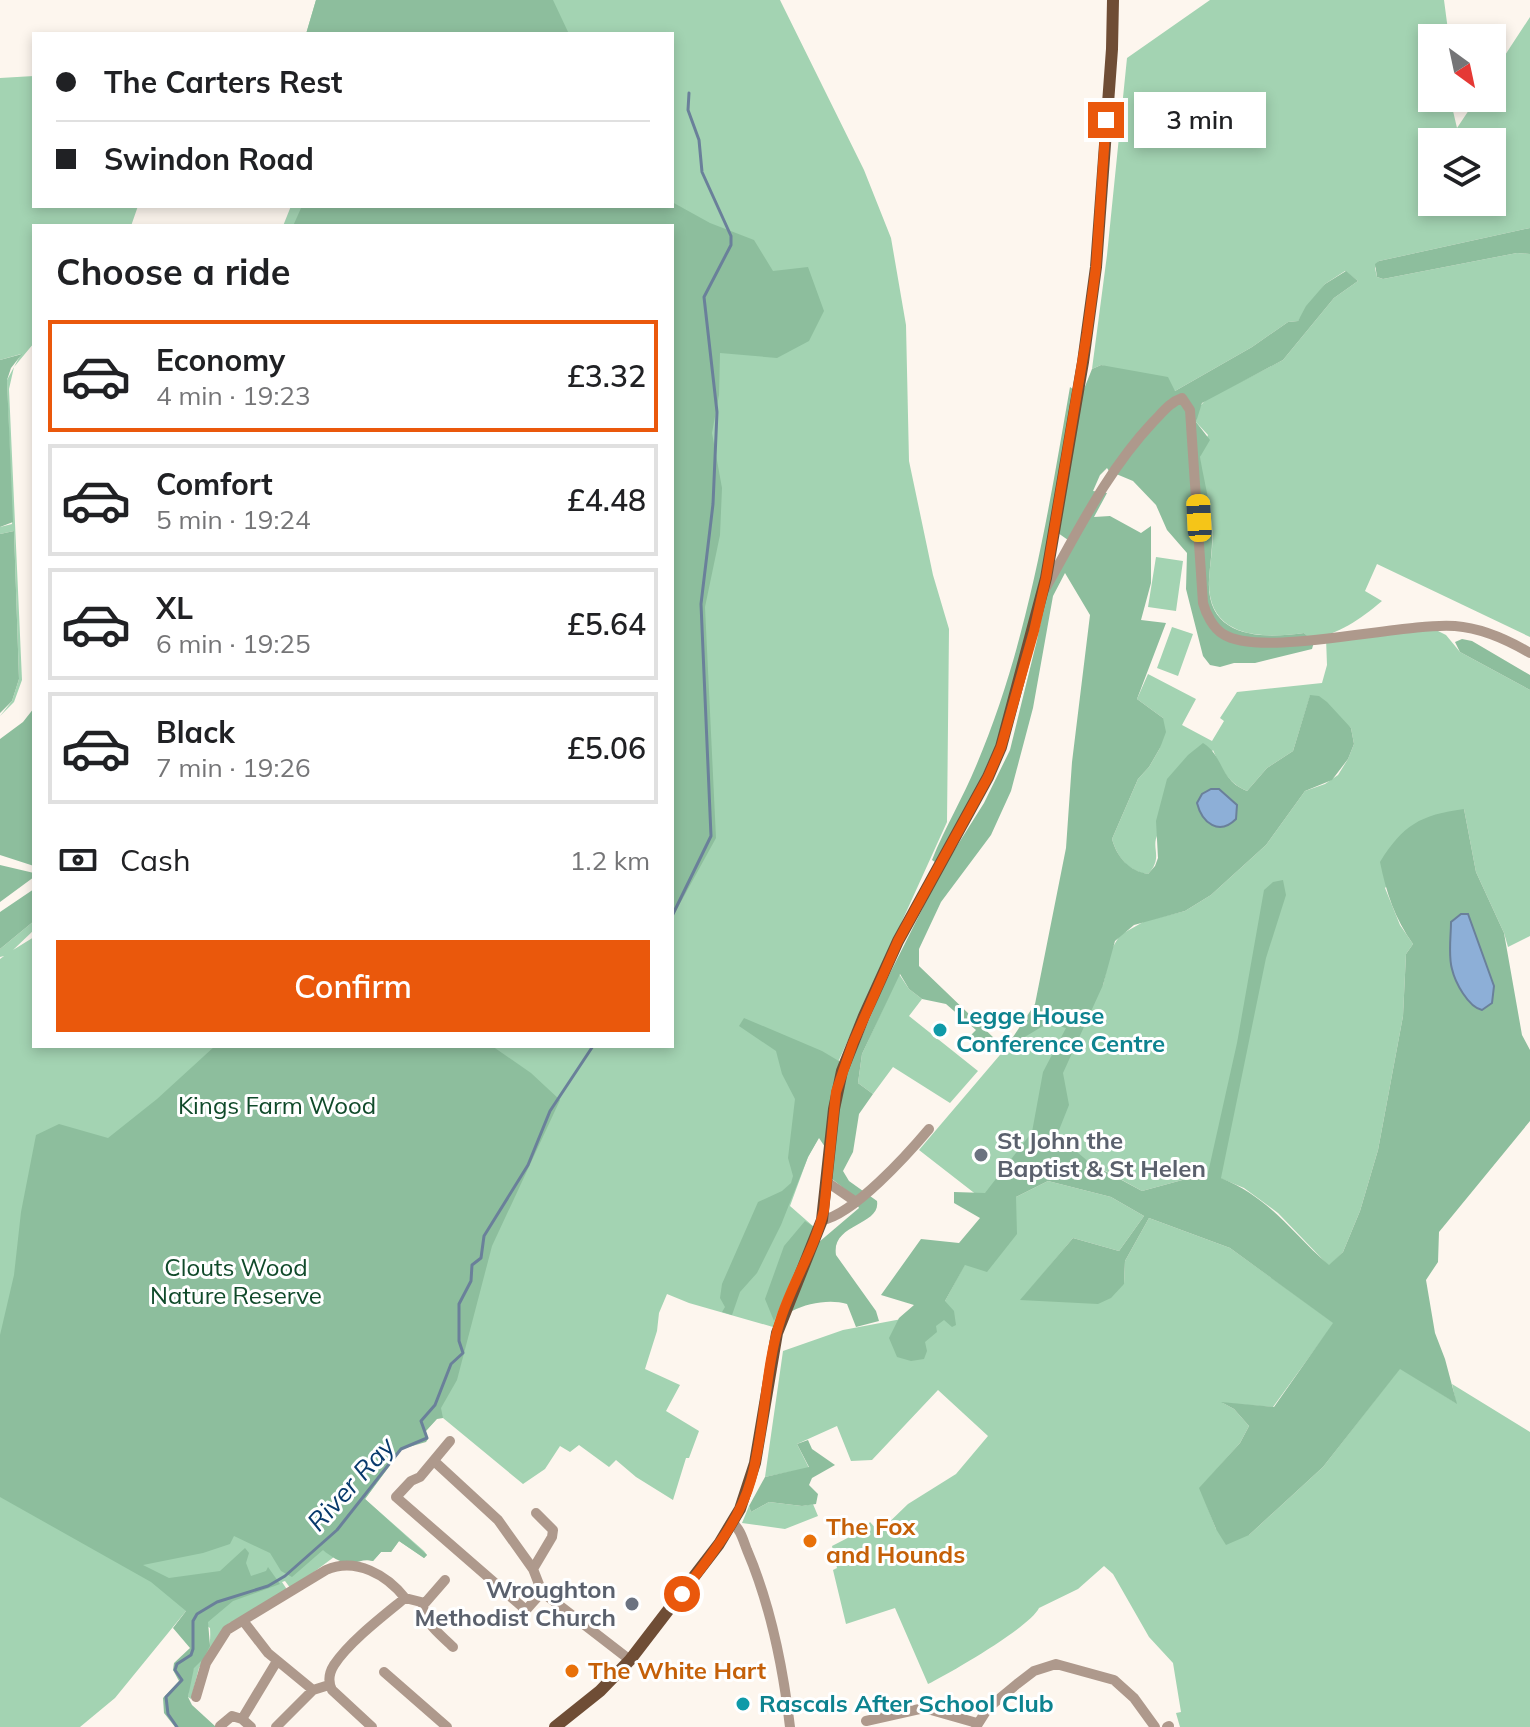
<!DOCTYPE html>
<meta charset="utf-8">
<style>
:root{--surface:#fff;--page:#f6f6f6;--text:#202124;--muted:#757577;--line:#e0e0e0;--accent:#ea580c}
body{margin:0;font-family:Mulish,sans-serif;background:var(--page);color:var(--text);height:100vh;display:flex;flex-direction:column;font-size:30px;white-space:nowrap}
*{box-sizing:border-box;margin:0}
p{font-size:26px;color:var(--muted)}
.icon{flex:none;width:44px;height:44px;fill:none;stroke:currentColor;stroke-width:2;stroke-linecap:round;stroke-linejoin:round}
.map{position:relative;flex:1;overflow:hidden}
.side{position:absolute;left:32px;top:224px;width:642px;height:824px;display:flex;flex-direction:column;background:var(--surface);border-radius:0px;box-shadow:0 4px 12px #0003}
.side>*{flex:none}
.banner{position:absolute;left:32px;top:32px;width:642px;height:176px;border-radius:0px;box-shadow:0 4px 12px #0003;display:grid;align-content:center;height:176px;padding:0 24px;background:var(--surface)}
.needle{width:52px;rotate:147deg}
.fabs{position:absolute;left:1418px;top:24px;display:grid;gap:16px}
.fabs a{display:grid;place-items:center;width:88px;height:88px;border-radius:0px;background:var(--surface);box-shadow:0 4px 12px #0003;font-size:40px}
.end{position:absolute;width:36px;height:36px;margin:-18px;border:10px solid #ea580c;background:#fff;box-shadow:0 0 0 4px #fff}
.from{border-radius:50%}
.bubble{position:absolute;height:56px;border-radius:0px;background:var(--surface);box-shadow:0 4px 12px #0003;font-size:26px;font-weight:600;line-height:56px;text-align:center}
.car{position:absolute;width:24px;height:48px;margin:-24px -12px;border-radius:10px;box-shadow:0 0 6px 2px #0007;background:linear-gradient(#f5c518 24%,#345 0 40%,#f5c518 0 76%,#345 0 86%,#f5c518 0)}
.banner b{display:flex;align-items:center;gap:28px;height:76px;font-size:30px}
.banner b+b{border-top:2px solid var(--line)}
.banner i{width:20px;height:20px;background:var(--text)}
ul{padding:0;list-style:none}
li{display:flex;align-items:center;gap:24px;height:112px;margin:0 16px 12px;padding:0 8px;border:4px solid var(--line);border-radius:0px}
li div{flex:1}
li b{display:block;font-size:30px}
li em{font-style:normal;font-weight:600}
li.current{border-color:var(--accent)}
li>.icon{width:72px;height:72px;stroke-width:1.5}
h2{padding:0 24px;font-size:36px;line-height:96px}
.pay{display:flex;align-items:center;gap:20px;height:88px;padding:0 24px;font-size:30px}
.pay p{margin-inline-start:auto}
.primary-button{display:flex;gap:16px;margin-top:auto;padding:16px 24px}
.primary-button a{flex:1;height:92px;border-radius:0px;background:var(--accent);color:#fff;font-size:32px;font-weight:600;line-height:92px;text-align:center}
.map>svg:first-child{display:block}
</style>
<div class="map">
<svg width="1530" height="1727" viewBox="0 0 1530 1727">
<rect width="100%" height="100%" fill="#fdf6ee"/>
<path fill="#a3d3b2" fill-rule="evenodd" d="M316,0H780L864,170L891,238L906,325L909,461L933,575L949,629L947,822L839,1060L819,1137L808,1157L790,1206L814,1227L773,1327L689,1303L667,1294L659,1313L657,1331L645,1369L680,1385L666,1411L699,1431L689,1458H686L673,1500L636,1477L616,1460L609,1467L579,1445L570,1452L560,1446L545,1469L523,1484L443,1418H437L425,1432L427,1440L402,1449L365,1499L424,1551L427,1555L424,1558L399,1541L391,1552H381L373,1561L366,1559L347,1564L334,1557L291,1589L285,1581L282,1582L288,1591L240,1619L229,1623L199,1668L191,1699L188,1697C189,1688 190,1678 193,1670C201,1650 212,1659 210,1628L186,1611L115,1698L80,1727H0V959L4,956L0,957V949L34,921V930L13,950L34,937V1046H672V226H283L291,206H672V34H306Z
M1210,0H1444L1449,38H1432V98H1450L1457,128L1477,98H1492V75L1530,17V228L1379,261L1375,268L1377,277L1383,279L1517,253L1530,254V637L1377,564L1365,591L1382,601C1359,620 1340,634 1310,639L1304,633C1261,639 1207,638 1209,580C1210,562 1214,544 1212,525C1209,503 1200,480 1200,458C1200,450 1205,442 1208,435L1196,422C1198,411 1199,404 1209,398L1283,360L1334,298L1358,281L1345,271L1325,284L1298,321L1288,322L1252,347L1175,391L1101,365L1092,369L1107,255L1127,58ZM1432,142H1492V202H1432Z
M34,76V206H138L131,226H34V343L14,367L9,389L22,680L14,702L0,716L12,701L19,679L14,531L0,534V527L12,524L7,380L21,354L0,360V78Z
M1156,557L1183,561L1176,611L1148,607Z
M1428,626L1446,635L1460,652L1530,690V936L1508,947L1504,933L1476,872L1464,809L1385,888L1400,925L1413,944L1406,954L1403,1016L1378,1150L1360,1211L1343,1252L1329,1266L1278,1213L1244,1188L1208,1173L1142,1191L1082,1158L991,1206L919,1150L1005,1049L1103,985L1111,950L1120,935L1145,921L1185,911L1211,895L1266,845L1305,791L1325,784L1338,775L1348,759L1354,744L1351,728L1310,696L1293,751L1267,768L1247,791C1228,783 1221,769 1213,750C1195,777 1172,804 1158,834C1150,848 1164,857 1148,874C1129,872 1117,857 1112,839L1138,779L1149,767L1160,748L1163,718L1137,699L1148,674L1196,699L1182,725L1212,741L1224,721L1220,718L1237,692L1322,683L1327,665L1326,638Z
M1172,627L1193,634L1178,676L1157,668Z
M899,974L909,989L922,999L909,1016L978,1071L950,1103L893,1067L873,1094L858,1083L862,1054Z
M1048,1181L1111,1197L1144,1216L1119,1251L1073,1238L1021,1300L1124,1284L1125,1261L1149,1218L1230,1248L1334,1323L1273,1407L1223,1403L1234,1409L1249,1426L1240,1443L1200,1488L1216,1529L1249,1535L1323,1467L1400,1368L1456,1403L1452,1384L1530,1432V1727H1180L1176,1713L1181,1712L1173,1663L1149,1637L1113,1574L1104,1566L1078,1589L1039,1608C1030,1627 950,1673 928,1684L895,1608L846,1624L833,1570L837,1568L832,1546L865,1529L870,1522L879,1532L908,1504L956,1474L988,1436L938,1390L872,1460L851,1461L837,1426L797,1444L809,1468L765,1477L783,1351L843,1330L939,1312L965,1264L1016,1197Z
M769,1502L802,1506L813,1504L818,1516L785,1529L742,1523L749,1506L751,1512Z"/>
<path fill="#8dbe9d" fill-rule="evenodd" d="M316,0H553L569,34H306Z
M672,202L710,223L754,240L773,271L808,267L824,311L809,341L777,358L720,353L719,395L712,433L722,488L720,535L705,607L716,838L672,918V226H293L302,206H672Z
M1530,228V254L1517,253L1383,279L1377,277L1375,264L1379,261Z
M1346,271L1358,281L1334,298L1283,360L1202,403L1196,422L1210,440L1200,457C1204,481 1211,506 1212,530C1213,547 1210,563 1209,580C1206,638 1261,639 1304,633L1314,642L1312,649L1255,663H1234L1220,667L1210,665L1203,656L1186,589L1187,553L1167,530L1156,505L1133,481L1109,471L1107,468L1100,475L1093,491L1107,493L1094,517L1110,516L1141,533L1151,526V583L1141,620L1166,623L1137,699L1163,718L1166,732L1160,748L1149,767L1138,779L1112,839C1117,857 1129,871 1148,874L1155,866L1158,858L1156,821L1167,779L1188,755L1203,743C1225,757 1218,779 1247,791L1267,768L1293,751L1310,695L1319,696L1327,702L1351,728L1354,744L1348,759L1332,780L1305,791L1266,845L1211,895L1185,911L1134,925L1115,941L1103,985L1063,1073L1069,1105L1057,1135L1090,1163L1142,1191L1208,1173L1237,1043L1264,890L1273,882L1283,880L1286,895L1266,958L1221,1178C1272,1199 1290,1232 1329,1265L1343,1252L1360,1211L1378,1150L1403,1016L1406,954L1413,944C1395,919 1386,892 1380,862C1403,825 1420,815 1464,809L1476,872L1504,933L1522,1035L1530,1050V1121L1439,1232L1438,1262L1426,1280L1435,1333L1445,1359L1457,1404L1400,1369L1323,1467L1249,1535L1226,1545L1216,1529L1199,1488L1240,1443L1249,1426L1234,1409L1221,1402L1274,1407L1333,1323L1230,1248L1149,1218L1125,1261L1124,1284L1111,1298L1098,1304L1020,1300L1073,1238L1119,1251L1144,1216L1111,1197L1048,1181L1016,1197L1017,1234L987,1272L965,1265L945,1301L954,1311L956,1325L952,1327L944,1320L936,1326L937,1332L925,1342L927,1351L924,1359L911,1361L897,1357L889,1338L899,1318L914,1305L881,1295L921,1239L959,1243L980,1218L954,1203V1192L985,1193L1032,1132L1043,1072L1066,1028L1048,1023L1005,1049L982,1044L970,1036L976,1030L946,1004L922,999L909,989L900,974L862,1054L858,1083L873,1094L859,1114L853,1152L843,1171L849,1181L877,1201C881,1226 831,1223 836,1255L876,1311L879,1321L856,1327L847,1304C830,1299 808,1303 792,1311L791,1305L819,1242L859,1208L851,1194L832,1179L825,1147L819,1138L808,1157L781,1225L757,1273L740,1292L732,1315L722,1312L725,1307L720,1298L722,1284L758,1202L782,1191L791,1183L793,1176L788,1158L795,1099L782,1074L776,1051L739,1026L744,1018L822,1051L849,1067L883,987L943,868L984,803L1010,750L1037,640L1051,572L1068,540L1058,533L1082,394L1092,369L1101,365L1168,377L1175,391L1252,347L1288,322L1298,321L1306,306L1325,284ZM1065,573L1090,615L1072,762L1066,848L1035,1004L1013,1037L995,1039L919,966V949L941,902L991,835L1011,791L1033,708L1053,596ZM1468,914L1494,986L1451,936V923Z
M22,354L11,368L7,380L13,522L0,527V360Z
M1070,387L1074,390L1042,582L996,745L981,779L935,862L932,860C945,827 963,798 976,766C1027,646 1048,514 1070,387Z
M14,531L19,679L12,701L0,713V534Z
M1462,639L1472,641L1530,675V690L1460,652L1455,642Z
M34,708V866L0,855V739L23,722Z
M0,865L34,873V877L0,902Z
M34,889V921L0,949V912Z
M215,1046H492L531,1073L560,1100L492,1246L457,1380L441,1408L443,1418L437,1419L425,1432L428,1439L426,1442L402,1449L365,1499L427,1555L424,1558L399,1541L391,1552H381L373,1561C364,1559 361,1561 353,1563C343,1565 330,1556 323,1550L292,1577L281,1571L270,1553L234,1536L230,1544L203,1553L143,1565L169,1578L220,1571L245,1548L249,1553L246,1563L251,1576L266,1571L268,1567L280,1584L233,1601L208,1622L210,1646L204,1658L194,1668L188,1697L192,1705L216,1727H175L164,1713L163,1698L179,1681L173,1670L174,1663L190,1648L173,1628L186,1611L151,1582L0,1497V1335L14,1275L21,1212L36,1135L59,1124L108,1138L157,1099Z
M805,1221L814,1227L774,1321L765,1299L784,1246Z
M808,1440L812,1449L835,1465L812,1478L809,1485L818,1494L816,1504L802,1506L769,1502L751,1512L749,1506L765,1477L809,1467L797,1444Z"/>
<path fill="#8dafd7" stroke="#6a809a" stroke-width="2" d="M1211,789H1219L1237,805L1236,819C1219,836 1202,823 1197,803L1202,794Z
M1461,914H1468L1494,986L1492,1003L1482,1010C1468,1007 1455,982 1452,969C1448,955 1451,937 1451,922Z"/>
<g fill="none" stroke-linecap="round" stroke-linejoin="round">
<path stroke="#6a809a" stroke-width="3" d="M672,916L711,836L701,604L713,504L717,412L704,297L731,245V236L702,172L699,140L688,110L689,93
M177,1727L168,1714L166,1697L182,1680L175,1670L177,1664L191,1655L193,1649V1621L197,1614L217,1602L268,1586L285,1576L337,1530L401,1449L427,1438L421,1421L435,1405L451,1364L463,1353L459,1341V1304L471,1281L472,1265L481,1258L484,1236L528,1165L550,1111L593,1046"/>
<path stroke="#ae998c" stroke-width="10" d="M1045,589C1078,531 1107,471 1153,422C1162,413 1170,402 1182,398L1190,410L1203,603C1206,614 1213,628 1223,634C1261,659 1402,622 1455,626C1481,628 1508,640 1530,653
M827,1182L856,1202
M822,1220C853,1215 908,1154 929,1129
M450,1441L420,1477L411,1481L396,1497L526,1610L542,1592L533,1569L552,1537L553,1530L536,1513
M434,1461L498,1520L533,1569
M732,1522C741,1530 743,1540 747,1550C771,1606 783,1667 790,1727
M542,1592L630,1660
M423,1603C423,1623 440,1634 453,1647
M244,1622L268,1653L313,1690
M384,1672L447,1727
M196,1697L206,1663L227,1630L326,1570C356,1557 387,1575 405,1598
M242,1719L277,1661
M866,1721L924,1708L977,1723
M220,1726L232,1716L242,1719L251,1727
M276,1727L313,1690L329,1685
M372,1727L332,1690C328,1682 329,1673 334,1665C349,1642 383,1616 405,1598L425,1603L445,1580
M976,1727L988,1708L1017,1684L1034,1671L1056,1664L1114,1680L1134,1698L1155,1727
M1167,1727L1169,1726"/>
<path stroke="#6f4d35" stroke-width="12" d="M555,1727L600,1691L630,1660L719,1544L740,1509L755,1463L777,1333L822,1220L834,1109L842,1071L864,1016L898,941L988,777L1001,747L1046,578L1083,362L1096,267L1112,49L1113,0"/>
</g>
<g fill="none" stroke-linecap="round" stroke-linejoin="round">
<path stroke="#ea580c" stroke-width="10" d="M682,1594C708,1558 739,1523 751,1480C766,1427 764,1370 781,1318C793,1281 815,1248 824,1210L836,1092L853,1043L898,941L988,777L1001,747L1034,631L1046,578L1087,333L1096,267L1106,120"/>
</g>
<g fill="#0f9aa8" stroke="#fff" stroke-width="3">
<circle cx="940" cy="1030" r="8"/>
<circle cx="743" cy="1704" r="8"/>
</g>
<g fill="#6b7280" stroke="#fff" stroke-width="3">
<circle cx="981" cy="1155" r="8"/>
<circle cx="632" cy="1604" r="8"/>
</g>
<g fill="#e8710a" stroke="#fff" stroke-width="3">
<circle cx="810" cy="1541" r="8"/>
<circle cx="572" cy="1671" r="8"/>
</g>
<g text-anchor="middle" stroke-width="6" stroke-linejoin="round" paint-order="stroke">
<g font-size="24" font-weight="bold" fill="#0d838f" stroke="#fff" text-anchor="start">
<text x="956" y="1024">Legge House<tspan x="956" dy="28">Conference Centre</tspan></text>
<text x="759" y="1712">Rascals After School Club</text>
</g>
<g font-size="24" fill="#104a2a" stroke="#fff">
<text x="277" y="1114">Kings Farm Wood</text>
<text x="236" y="1276">Clouts Wood<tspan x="236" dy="28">Nature Reserve</tspan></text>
</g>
<g font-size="24" font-weight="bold" fill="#5b616d" stroke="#fff" text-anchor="start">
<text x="997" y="1149">St John the<tspan x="997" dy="28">Baptist &amp; St Helen</tspan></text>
<text x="616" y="1598" text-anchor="end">Wroughton<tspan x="616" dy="28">Methodist Church</tspan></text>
</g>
<g font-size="24" font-weight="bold" fill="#c56008" stroke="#fff" text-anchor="start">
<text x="826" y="1535">The Fox<tspan x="826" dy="28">and Hounds</tspan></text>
<text x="588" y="1679">The White Hart</text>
</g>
<g font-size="26" font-style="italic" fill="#083a6c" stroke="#fff">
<text transform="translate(351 1484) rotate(-48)" y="9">River Ray</text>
</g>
</g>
</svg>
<div class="fabs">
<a><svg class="needle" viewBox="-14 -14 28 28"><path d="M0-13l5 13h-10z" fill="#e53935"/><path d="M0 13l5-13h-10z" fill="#757577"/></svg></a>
<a><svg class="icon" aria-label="layers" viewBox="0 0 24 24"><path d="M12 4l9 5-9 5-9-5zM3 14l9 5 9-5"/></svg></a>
</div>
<i class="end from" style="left:682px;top:1594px"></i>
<i class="end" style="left:1106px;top:120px"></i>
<div class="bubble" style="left:1134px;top:92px;width:132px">3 min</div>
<i class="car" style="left:1199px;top:518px;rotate:357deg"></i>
<div class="banner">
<b><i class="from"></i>The Carters Rest</b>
<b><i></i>Swindon Road</b>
</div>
<section class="side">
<h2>Choose a ride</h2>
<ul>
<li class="current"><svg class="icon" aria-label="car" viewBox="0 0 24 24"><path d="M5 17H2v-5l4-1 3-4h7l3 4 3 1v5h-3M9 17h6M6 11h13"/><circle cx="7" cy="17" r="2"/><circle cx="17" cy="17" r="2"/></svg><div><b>Economy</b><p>4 min · 19:23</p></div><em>£3.32</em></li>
<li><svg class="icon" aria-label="car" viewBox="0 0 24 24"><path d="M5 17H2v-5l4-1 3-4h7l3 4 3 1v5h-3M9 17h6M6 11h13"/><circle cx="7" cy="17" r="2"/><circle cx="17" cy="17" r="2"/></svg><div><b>Comfort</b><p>5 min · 19:24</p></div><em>£4.48</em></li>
<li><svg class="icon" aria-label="car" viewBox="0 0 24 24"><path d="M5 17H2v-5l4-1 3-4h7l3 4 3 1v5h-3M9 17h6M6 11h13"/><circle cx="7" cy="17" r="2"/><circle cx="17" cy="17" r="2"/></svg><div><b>XL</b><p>6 min · 19:25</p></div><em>£5.64</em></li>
<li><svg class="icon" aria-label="car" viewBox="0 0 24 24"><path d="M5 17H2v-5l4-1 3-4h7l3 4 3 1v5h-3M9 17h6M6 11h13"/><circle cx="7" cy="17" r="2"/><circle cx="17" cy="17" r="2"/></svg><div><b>Black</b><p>7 min · 19:26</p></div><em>£5.06</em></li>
</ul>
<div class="pay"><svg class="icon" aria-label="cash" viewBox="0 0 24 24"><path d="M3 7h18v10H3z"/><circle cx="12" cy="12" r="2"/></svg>Cash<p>1.2 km</p></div>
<div class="primary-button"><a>Confirm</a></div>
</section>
</div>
